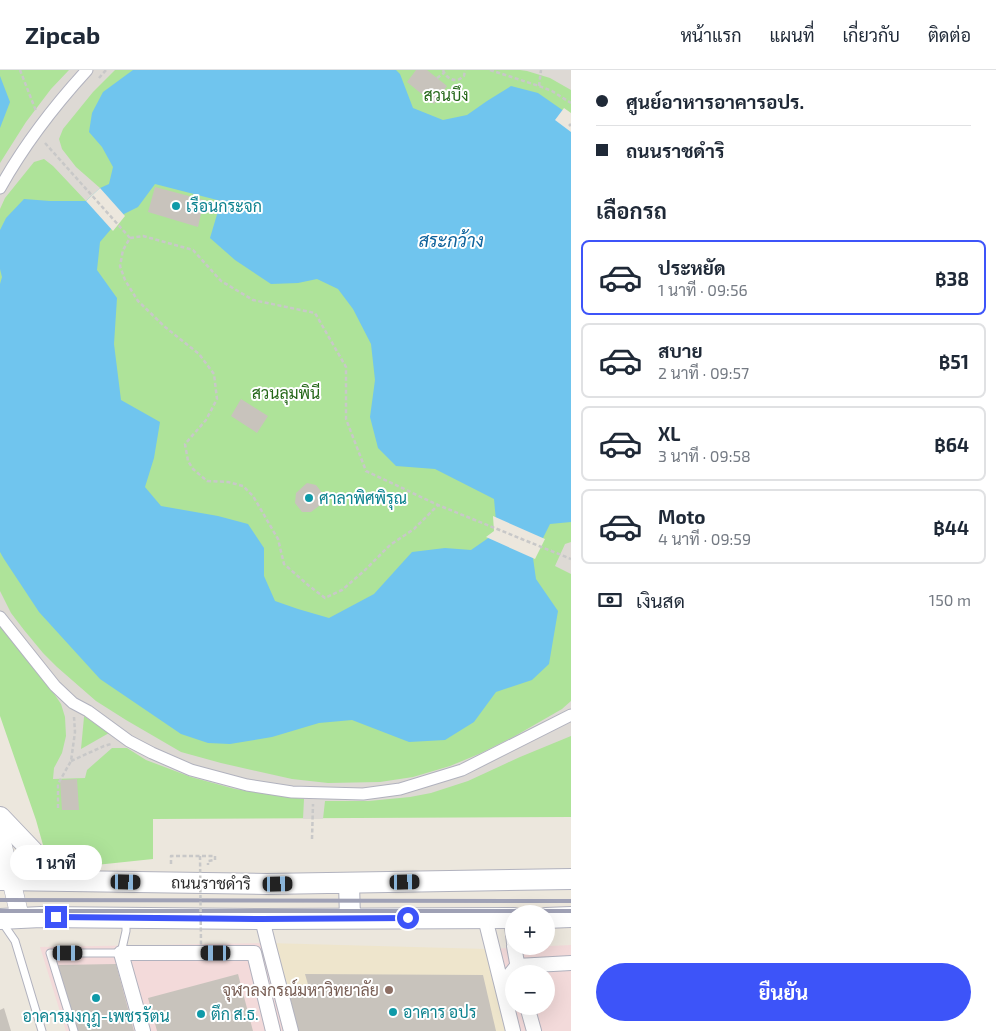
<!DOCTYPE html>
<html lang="th">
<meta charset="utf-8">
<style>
:root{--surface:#fff;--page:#f6f6f7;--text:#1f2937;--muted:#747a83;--line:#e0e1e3;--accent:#3d54f9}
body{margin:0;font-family:"Exo 2",Sarabun,sans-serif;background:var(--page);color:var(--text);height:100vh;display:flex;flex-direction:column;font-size:19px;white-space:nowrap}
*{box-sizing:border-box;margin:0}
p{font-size:16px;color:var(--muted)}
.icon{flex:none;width:28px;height:28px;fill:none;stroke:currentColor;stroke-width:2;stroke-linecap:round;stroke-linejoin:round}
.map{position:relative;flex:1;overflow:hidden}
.drawer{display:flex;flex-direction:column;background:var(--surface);width:425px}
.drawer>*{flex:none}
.top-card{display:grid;align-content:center;height:110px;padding:0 25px;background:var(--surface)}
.tools{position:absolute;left:505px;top:835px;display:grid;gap:10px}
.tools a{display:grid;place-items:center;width:50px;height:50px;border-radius:50%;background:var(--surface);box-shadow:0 5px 20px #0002;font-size:25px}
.end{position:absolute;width:22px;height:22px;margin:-11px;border:6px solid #3d54f9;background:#fff;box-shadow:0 0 0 2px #fff}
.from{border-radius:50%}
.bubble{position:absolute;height:35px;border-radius:18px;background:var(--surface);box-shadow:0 5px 20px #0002;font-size:16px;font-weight:700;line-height:35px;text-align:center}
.car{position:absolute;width:15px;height:30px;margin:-15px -8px;border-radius:6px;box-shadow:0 0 4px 1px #0007;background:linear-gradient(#222 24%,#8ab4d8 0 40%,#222 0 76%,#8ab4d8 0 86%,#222 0)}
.top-card b{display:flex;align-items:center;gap:18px;height:48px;font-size:19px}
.top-card b+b{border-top:1px solid var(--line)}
.top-card i{width:12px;height:12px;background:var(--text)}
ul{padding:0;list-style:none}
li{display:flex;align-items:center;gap:15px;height:75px;margin:0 10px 8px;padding:0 15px;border:2px solid var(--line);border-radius:8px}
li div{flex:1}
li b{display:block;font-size:19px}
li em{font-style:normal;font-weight:700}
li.selected{border-color:var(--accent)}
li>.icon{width:45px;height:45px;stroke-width:1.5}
h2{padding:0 25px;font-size:22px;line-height:60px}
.pay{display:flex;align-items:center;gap:12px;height:55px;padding:0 25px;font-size:19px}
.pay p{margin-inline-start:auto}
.primary-button{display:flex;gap:10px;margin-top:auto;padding:10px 25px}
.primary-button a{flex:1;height:58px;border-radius:30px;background:var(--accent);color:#fff;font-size:20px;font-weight:700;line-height:58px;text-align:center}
header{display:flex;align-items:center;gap:30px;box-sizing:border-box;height:70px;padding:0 25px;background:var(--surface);border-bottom:1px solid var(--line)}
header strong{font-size:24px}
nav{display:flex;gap:28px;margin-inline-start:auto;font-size:18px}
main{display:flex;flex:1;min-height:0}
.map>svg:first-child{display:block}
</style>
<header>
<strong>Zipcab</strong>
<nav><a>หน้าแรก</a><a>แผนที่</a><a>เกี่ยวกับ</a><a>ติดต่อ</a></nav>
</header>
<main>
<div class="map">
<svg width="571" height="961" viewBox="0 0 571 961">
<rect width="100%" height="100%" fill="#ece7dd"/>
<path fill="#eee5cc" d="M268,873L487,879L508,961H291Z"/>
<path fill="#f3dada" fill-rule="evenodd" d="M268,873L291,961H66L40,877Z
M571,875V961H508L487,879ZM514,904H546V936H514Z"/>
<path fill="#aee399" d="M0,0H571V747L153,749V789L96,795L60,794L43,775L36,750L0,646Z"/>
<path fill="#ddd9d4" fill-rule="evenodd" d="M69,0H115L93,22L63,59L59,69L62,79L76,97L100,118L86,131L53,96L44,89L34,92L5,128L0,139V93L26,52L51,19Z
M520,0H571V20L550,8L527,1Z
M571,472V504L555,496L565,474Z
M0,521L11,543L24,560L43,583L57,597L96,631L126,650L181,682L221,693L292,709L328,713L380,712L413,707L450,696L479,684L515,666L562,639L571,631V666L520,687L468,711L431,723L410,727L369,731H325L323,749H303L304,729L268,724L235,719L191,707L146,690L127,678H112L87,700L85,708L53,709L54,698L62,683L66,666L65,647L61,634L45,610L0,555ZM84,646L109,663L81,679L84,647Z"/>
<path fill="#70c5ee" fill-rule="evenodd" d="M133,0H396L400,4L413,38L443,50L467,45L487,31L511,16L538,23L571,46V452L550,454L533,488L536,509L558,541L549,594L532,610L496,622L474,652L445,670L409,672L352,650L319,653L272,667L230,674L208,673L181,664L100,609L39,542L4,489L0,482V214L2,207L0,199V160L6,148L24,129L50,131H86L100,118L109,114L113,97L102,77L89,62L92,43L103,22ZM155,114L221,131L210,168L235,190L271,214L298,213L317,209L338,219L353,239L371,274L375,310L370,347L378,378L396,396L435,399L494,429L497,462L471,480L445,478L412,482L374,524L329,548L298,539L275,531L264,506V478L248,454L218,446L161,436L145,417L154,388L160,352L121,330L114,274L117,228L97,200L100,172L124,144L138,137Z
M0,6L10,32L0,58Z"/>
<path fill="#ece7dd" d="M564,38L571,43V62L555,50Z
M100,118L125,146L113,161L86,131Z
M493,446L545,469L535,489L486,467L494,461Z"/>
<path fill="#c8c3bc" d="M416,0H427L447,16L434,34L407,12Z
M155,117L204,130L198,157L148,142Z
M241,329L268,346L257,363L231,346Z
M307,413L316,415L323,424V433L311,442H302L295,433L296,423Z
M77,709L79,740H62L60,710Z
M116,894L134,961H77L57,895Z
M238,904L253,961H157L148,928Z
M305,904L483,905L496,961H298L289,923L309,918Z
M4,938L11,961H0V940Z"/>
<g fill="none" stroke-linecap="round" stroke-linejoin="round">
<g stroke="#b1b2be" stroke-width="9">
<path id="service" d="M2,852L15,871L42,961
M74,961L50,883H121L126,861V850"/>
</g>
<g stroke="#b1b2be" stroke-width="13">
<path id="pedestrian" d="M0,118C24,75 54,36 87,0
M0,547L55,616L73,633L88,641L129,671L152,683L191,700L247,715L292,722L363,724L400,719L462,700L571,645"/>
</g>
<g stroke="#b1b2be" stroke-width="16">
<path id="minor" d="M485,848L513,961
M511,848L514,873
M262,849L268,873L291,961
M514,876L519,904
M502,915L517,896L571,893
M527,936L534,961
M143,961L121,883H254L273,961"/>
</g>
<g stroke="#b1b2be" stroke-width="19">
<path id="tertiary" d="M0,764L20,847"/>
</g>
<g stroke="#b1b2be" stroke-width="22">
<path id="secondary" d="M0,747L61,811
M0,810L267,814L571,809
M349,813L350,848
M546,848L571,847
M0,849L41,847L262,849L514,848"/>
</g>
<path stroke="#c8c8c8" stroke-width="2.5" stroke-dasharray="4 2.5" stroke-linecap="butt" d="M20,0L36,41
M443,0C445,6 451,11 458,10C460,9 462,7 464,6L465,0
M490,0L539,16L552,21L571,33
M99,8L106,0
M437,8L444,3
M539,16L541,0
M569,56L571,54
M45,73L130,168L123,180L120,196L125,210L138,231L165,257L199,284L214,304L217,329L206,350L185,374L188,391L193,399L207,411L228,412L243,416L253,426L278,469L284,494L308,515L325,528L342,520L364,501L390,475L414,459L438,435L571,489
M130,168L143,166L193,180L221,211L253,230L315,243L346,297V349L366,401L438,435
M71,691L104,676L111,674
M58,738V714L71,691L75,662L74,647
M312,769L313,734
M171,794V786H215V790L208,791V795"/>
<use href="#service" stroke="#fff" stroke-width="7"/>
<use href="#pedestrian" stroke="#fff" stroke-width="11"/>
<use href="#minor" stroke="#fff" stroke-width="14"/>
<use href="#tertiary" stroke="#fff" stroke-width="18"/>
<use href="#secondary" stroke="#fff" stroke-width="20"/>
<path stroke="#9fa1b5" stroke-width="4" d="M0,830L571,831
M0,841H571"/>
<path stroke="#c8c8c8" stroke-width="2.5" stroke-dasharray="4 2.5" stroke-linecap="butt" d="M200,786L201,875"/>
</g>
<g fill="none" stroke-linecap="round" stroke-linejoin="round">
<path stroke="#3d54f9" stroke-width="6" d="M56,847L262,849L408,848"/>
</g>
<g fill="#0f9aa8" stroke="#fff" stroke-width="2">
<circle cx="176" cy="136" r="5"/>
<circle cx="309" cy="428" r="5"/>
<circle cx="96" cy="928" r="5"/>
<circle cx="393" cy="942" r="5"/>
<circle cx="201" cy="944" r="5"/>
</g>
<circle fill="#8d6e63" stroke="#fff" stroke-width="2" cx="389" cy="920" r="5"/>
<g text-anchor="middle" stroke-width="4" stroke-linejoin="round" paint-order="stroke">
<g font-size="16" fill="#26681a" stroke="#fff">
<text x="446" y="31">สวนบึง</text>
<text x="286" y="329">สวนลุมพินี</text>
</g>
<g font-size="16" fill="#0d838f" stroke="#fff" text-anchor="start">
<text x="186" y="142">เรือนกระจก</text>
<text x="319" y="434">ศาลาพิศพิรุณ</text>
<text x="403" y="948">อาคาร อปร</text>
<text x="211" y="950">ตึก ส.ธ.</text>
<text x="96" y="952" text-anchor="middle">อาคารมงกุฎ-เพชรรัตน</text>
</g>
<g font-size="16" fill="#2b2b2b" stroke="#fff">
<text transform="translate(211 813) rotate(1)" y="6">ถนนราชดำริ</text>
</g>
<g font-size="16" fill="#785e54" stroke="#fff" text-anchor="end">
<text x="379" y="926">จุฬาลงกรณ์มหาวิทยาลัย</text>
</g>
<g font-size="18" font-style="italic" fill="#0e629b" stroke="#fff">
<text x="451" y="177">สระกว้าง</text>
</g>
</g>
</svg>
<div class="tools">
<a>+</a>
<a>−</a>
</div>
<i class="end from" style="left:408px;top:848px"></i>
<i class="end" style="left:56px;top:847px"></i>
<div class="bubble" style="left:10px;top:775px;width:92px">1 นาที</div>
<i class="car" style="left:126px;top:812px;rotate:91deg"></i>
<i class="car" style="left:405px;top:812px;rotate:89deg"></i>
<i class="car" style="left:278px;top:814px;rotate:89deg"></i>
<i class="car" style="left:68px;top:883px;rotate:90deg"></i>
<i class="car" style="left:216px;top:883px;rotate:270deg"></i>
</div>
<section class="drawer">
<div class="top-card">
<b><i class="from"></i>ศูนย์อาหารอาคารอปร.</b>
<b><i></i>ถนนราชดำริ</b>
</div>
<h2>เลือกรถ</h2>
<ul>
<li class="selected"><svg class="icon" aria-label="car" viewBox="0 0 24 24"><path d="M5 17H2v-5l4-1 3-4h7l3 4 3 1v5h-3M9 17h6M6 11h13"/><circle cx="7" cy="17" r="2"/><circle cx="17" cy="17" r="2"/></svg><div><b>ประหยัด</b><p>1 นาที · 09:56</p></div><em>฿38</em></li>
<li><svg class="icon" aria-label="car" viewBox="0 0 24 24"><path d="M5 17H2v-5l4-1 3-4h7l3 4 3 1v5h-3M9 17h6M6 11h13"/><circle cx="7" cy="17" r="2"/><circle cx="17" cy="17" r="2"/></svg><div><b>สบาย</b><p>2 นาที · 09:57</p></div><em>฿51</em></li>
<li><svg class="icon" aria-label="car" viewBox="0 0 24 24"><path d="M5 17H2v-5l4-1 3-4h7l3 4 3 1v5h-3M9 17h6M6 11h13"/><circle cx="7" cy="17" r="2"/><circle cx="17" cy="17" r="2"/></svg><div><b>XL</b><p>3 นาที · 09:58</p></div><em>฿64</em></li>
<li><svg class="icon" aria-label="car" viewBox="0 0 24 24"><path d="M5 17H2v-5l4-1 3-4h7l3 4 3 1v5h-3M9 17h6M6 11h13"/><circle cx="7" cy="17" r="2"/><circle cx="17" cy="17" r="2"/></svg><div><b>Moto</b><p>4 นาที · 09:59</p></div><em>฿44</em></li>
</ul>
<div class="pay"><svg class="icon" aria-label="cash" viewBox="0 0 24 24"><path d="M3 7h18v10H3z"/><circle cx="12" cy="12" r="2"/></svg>เงินสด<p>150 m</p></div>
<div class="primary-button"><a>ยืนยัน</a></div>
</section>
</main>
